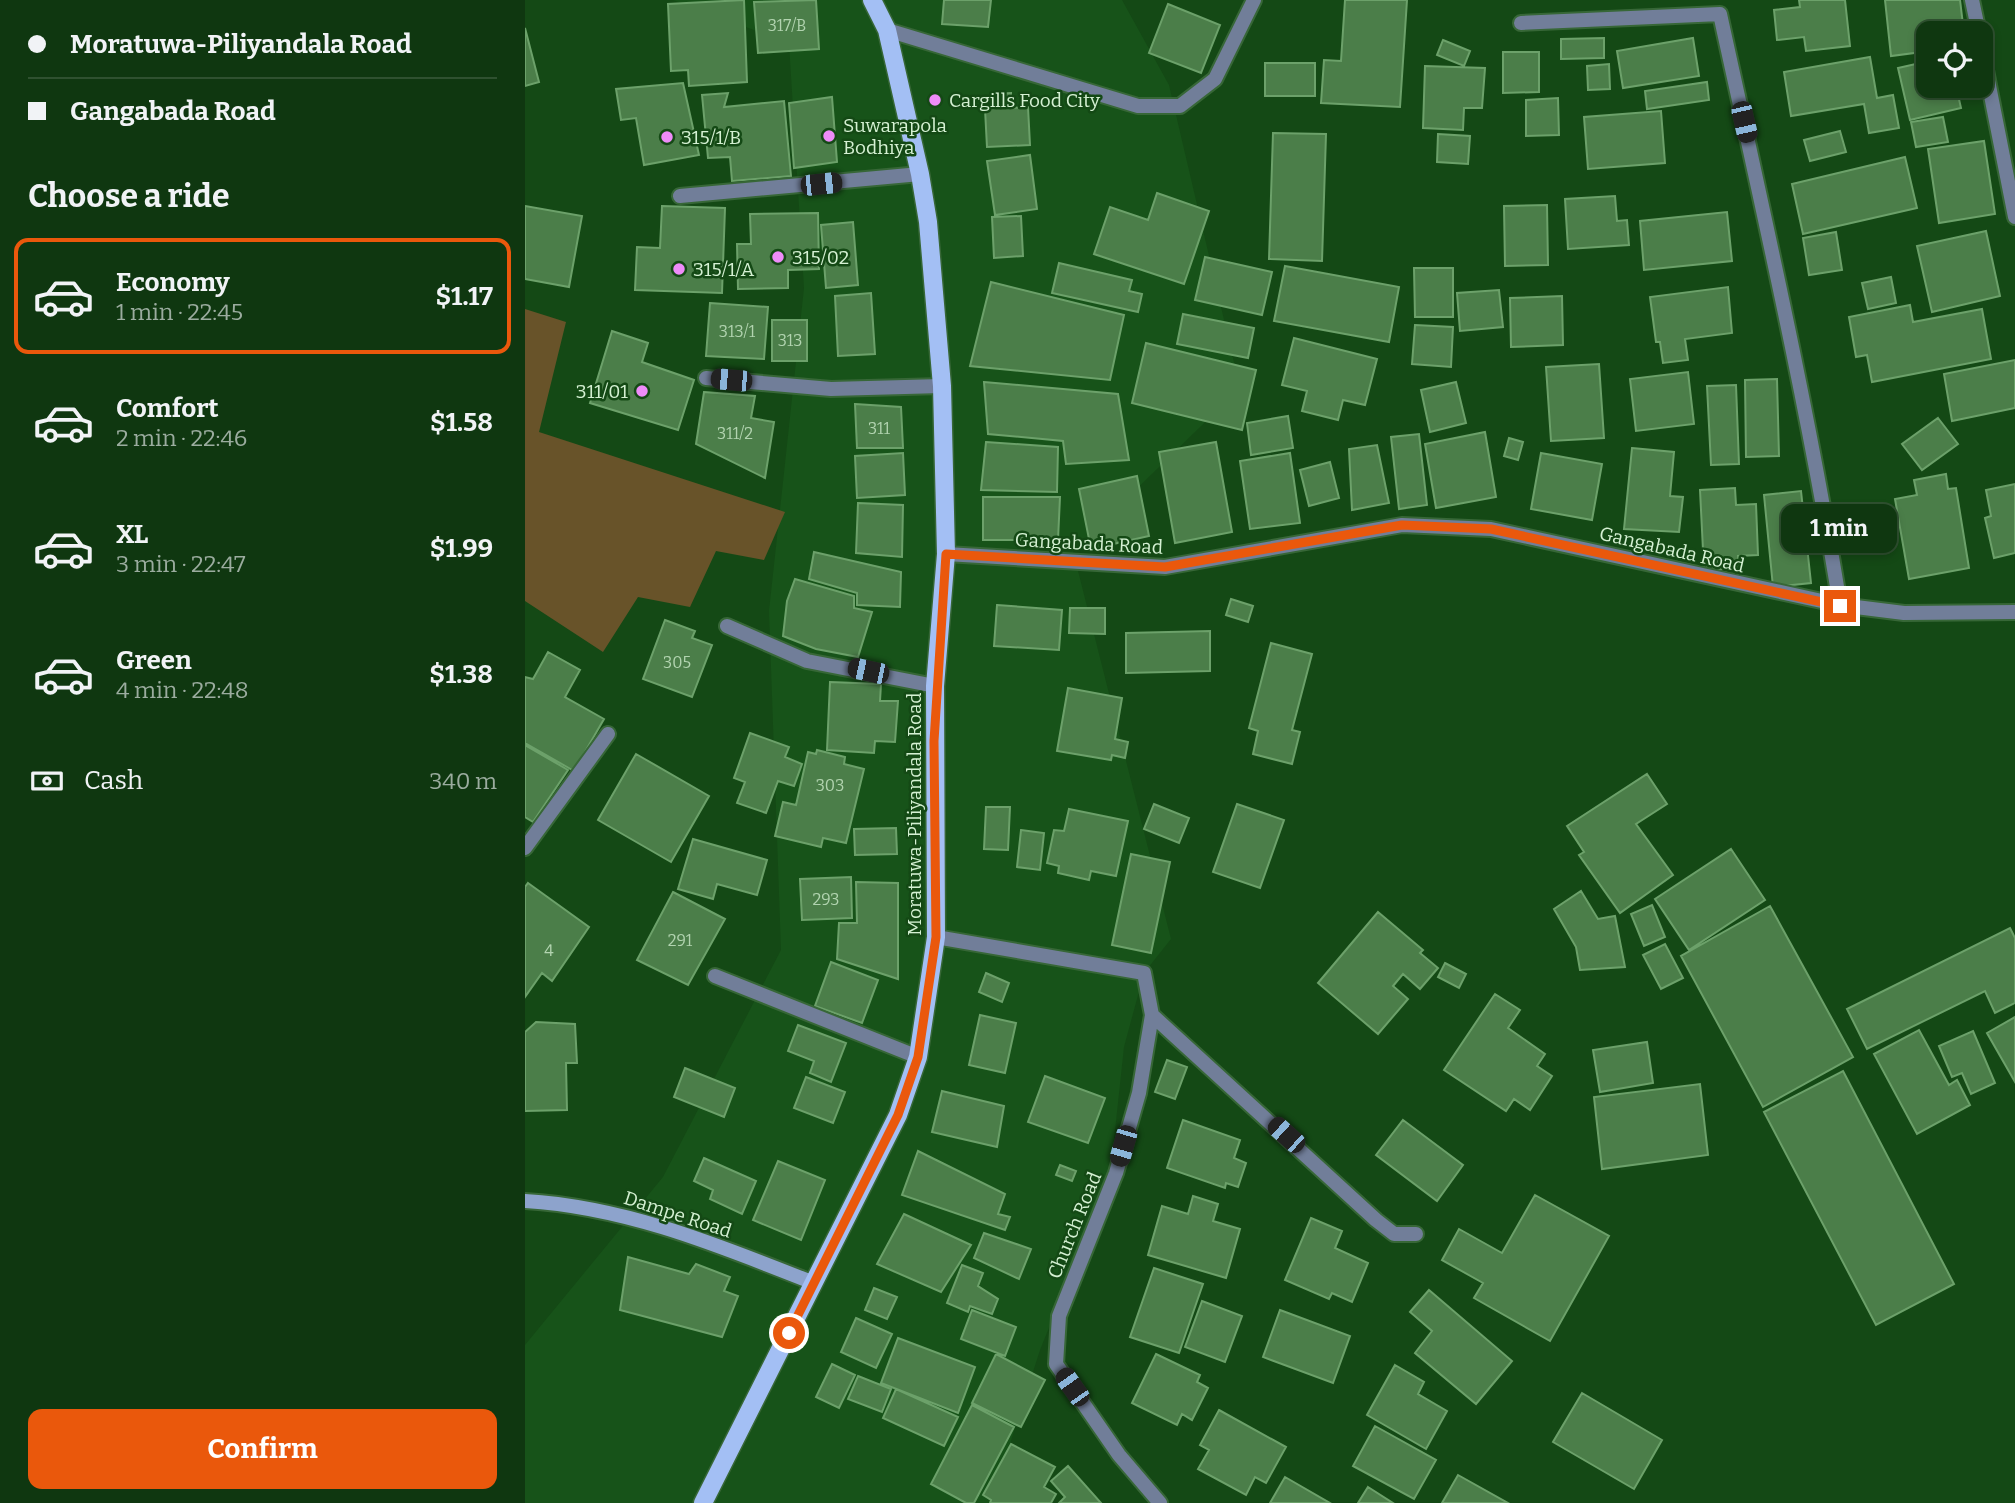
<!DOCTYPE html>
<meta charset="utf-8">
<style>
:root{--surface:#0f3710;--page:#1d421e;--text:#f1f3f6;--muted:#9bac9f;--line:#2f5130;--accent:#ea580c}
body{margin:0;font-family:Bitter,serif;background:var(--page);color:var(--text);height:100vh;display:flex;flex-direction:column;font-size:26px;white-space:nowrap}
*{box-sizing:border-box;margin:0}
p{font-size:23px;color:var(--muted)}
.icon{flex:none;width:38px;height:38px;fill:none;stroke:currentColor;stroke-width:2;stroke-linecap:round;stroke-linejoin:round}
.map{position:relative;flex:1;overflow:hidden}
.sheet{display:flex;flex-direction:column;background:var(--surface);width:525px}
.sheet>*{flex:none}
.hud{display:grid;align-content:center;height:154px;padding:0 28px;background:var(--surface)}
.tools{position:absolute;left:1391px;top:21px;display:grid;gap:14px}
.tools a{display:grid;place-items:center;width:77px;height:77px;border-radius:14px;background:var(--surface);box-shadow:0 4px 10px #0003,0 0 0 2px var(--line);font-size:35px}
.end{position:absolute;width:32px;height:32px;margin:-16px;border:9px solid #ea580c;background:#fff;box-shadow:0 0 0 4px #fff}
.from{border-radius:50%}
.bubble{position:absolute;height:49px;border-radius:14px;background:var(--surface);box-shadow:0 4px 10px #0003,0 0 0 2px var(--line);font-size:23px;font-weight:700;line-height:49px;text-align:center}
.car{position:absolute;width:21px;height:42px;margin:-21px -10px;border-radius:9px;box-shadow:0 0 5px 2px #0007;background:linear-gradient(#222 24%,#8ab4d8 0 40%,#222 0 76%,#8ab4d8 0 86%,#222 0)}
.hud b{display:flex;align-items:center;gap:24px;height:66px;font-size:26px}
.hud b+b{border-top:2px solid var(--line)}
.hud i{width:18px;height:18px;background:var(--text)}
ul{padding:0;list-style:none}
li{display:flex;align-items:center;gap:21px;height:116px;margin:0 14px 10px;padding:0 14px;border:4px solid transparent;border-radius:14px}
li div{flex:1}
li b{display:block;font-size:26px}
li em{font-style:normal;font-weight:700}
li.selected{border-color:var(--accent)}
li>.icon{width:63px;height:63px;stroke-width:1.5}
h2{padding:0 28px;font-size:32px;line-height:84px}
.pay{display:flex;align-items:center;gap:18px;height:77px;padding:0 28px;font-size:26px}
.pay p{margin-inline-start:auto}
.action{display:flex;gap:14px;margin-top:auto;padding:14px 28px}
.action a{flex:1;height:80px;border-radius:14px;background:var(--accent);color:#fff;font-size:28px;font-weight:700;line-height:80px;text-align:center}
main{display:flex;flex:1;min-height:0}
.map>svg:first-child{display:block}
</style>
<main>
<section class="sheet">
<div class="hud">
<b><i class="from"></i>Moratuwa-Piliyandala Road</b>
<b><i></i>Gangabada Road</b>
</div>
<h2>Choose a ride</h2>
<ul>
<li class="selected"><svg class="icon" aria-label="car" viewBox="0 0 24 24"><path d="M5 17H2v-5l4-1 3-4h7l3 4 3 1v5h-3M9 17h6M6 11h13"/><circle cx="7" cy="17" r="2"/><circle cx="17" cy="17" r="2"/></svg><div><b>Economy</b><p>1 min · 22:45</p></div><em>$1.17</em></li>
<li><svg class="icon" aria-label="car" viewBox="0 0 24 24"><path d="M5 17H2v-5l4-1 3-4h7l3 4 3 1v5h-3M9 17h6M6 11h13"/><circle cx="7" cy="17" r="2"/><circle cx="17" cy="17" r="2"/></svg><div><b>Comfort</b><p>2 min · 22:46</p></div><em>$1.58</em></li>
<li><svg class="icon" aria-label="car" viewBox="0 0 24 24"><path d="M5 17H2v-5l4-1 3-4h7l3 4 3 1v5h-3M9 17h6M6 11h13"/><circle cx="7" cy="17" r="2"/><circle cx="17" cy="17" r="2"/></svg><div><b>XL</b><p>3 min · 22:47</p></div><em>$1.99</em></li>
<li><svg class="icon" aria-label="car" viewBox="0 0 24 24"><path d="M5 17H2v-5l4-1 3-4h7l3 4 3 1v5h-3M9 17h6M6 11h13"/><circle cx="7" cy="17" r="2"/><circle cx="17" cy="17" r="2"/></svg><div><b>Green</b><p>4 min · 22:48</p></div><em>$1.38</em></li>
</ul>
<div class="pay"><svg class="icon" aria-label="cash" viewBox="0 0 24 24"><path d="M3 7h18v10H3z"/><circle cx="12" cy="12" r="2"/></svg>Cash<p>340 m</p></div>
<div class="action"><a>Confirm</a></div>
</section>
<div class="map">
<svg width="1490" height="1503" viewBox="0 0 1490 1503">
<rect width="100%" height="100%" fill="#144915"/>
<path fill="#175319" d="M148,0H597L644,85L715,388L548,551L646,939L619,973L599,1047L585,1177L515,1350L466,1503H0V1345L138,1177L256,950L244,611L279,288L264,43Z"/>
<path fill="#685329" d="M0,309L41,322L14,432L260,512L239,560L191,551L165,607L113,597L78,652L0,601Z"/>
<path fill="#4b7e49" stroke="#6ca16a" stroke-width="2" d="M219,0L222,82L164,86L163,70L146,71L143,4Z
M291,0L294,49L233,53L229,2Z
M419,0H466L463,27L417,24Z
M820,0H882L875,107L796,103L799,60L816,61Z
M1274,0H1320L1325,46L1281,51L1279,37L1252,40L1249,10L1275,7Z
M1360,0H1435L1439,33H1404V51L1366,56Z
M643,4L695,25L676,73L624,53Z
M0,28L14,82L0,86Z
M1079,38V58L1036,59V39Z
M1168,38L1174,76L1098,88L1092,51Z
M918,40L945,51L939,66L912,55Z
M978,52H1014V92L978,93Z
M1345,57L1352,98L1368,95L1374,128L1344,133L1339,104L1266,116L1259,72Z
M1404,61V86H1431L1436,108L1385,120L1373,68Z
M740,63H790V96H740Z
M1084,64L1085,89L1063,90L1062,66Z
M900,66L960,68L957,108H939L938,130L898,128Z
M1182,82L1184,100L1122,109L1120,91Z
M158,83L174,155L119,165L111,118L96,120L91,89Z
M203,93L199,107L259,101L266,176L207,181L205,157L183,158L177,95Z
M486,93V108L503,107L505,145L462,147L460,109H470L469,94Z
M307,97L312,162L269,168L264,103Z
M1033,98L1034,135L1001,136V100Z
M1136,111L1140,163L1063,169L1059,117Z
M1418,117L1423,142L1391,147L1386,122Z
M1315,131L1321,152L1285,161L1279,140Z
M748,133L801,134L797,261L744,259Z
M913,134L945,136L943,164L912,162Z
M1459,141L1470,214L1414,223L1403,149Z
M505,155L512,209L470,215L462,161Z
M1380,157L1392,208L1278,234L1267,184Z
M632,193L684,211L659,284L569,254L585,207L623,220Z
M1090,196L1092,221L1102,220L1104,245L1043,249L1040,199Z
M1022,205L1023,265L980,266L979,206Z
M0,206L57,216L44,287L0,279Z
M137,206L200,208L197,293L110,290L112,247L135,248Z
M1202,212L1207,261L1119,270L1115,221Z
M293,213L294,269L263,270V288L213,289L212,244H226L225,214Z
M496,216L498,256L469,258L467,217Z
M328,222L333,285L301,288L296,225Z
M1461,231L1475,296L1407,312L1392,246Z
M1311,232L1317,270L1284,275L1278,238Z
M680,257L747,272L737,315L670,300Z
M534,263L607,280L604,291L617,294L613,312L527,293Z
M760,266L874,287L864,342L749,321Z
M889,268H928V317H890Z
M1366,277L1371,303L1343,309L1337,283Z
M466,282L599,315L585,380L445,366Z
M1203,287L1207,333L1160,339L1163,360L1138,363L1135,342H1131L1125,297Z
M974,290L978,327L935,331L932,293Z
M346,293L350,354L313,356L310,296Z
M1037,296L1038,345L986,347L985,298Z
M185,303L243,307L239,359L181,356Z
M1385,305L1388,322L1457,309L1466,359L1347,382L1342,355L1331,357L1324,317Z
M658,314L729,328L723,358L652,344Z
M247,320H282V361H247Z
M890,325L928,327L926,367L887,364Z
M87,331L123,343L117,362L169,380L153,430L65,403Z
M769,338L852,359L840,405L818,400L813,420L777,411L782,391L757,385Z
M621,343L731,370L717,430L607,403Z
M1490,360V408L1427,421L1419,374Z
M1074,364L1079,438L1026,441L1021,367Z
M1163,372L1169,424L1111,431L1105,379Z
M1252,379L1254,456L1221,457L1220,380Z
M459,382L593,394L604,460L541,464L538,441L463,434Z
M931,382L941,423L905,432L896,390Z
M1211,385L1214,464L1186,465L1182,386Z
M179,392L230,396L226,418L249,422L240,478L171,444Z
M330,404L376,407L378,448H332Z
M763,416L768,448L726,455L722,423Z
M1413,418L1433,444L1397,470L1377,444Z
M960,432L971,497L911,508L900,444Z
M894,434L902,505L874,509L866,437Z
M984,438L998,442L993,460L979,456Z
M461,442L533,447L532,492L456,490Z
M691,442L707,532L650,543L634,452Z
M852,445L864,503L827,510L824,449Z
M1107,448L1149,452L1145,496L1158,497L1154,532L1099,529Z
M378,453L380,495L332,498L330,456Z
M765,453L775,523L725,529L715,461Z
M1016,453L1077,464L1067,520L1006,509Z
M805,462L814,498L784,506L775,470Z
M1421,474L1423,489L1431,488L1444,568L1384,579L1370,499L1392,495L1389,480Z
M612,476L624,536L566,549L554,489Z
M1490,484V553L1469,558L1460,518L1466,516L1461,490Z
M1210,488L1211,505L1231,504L1233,555L1213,556L1214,568L1179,570L1175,490Z
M1276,491L1286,583L1248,587L1239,495Z
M458,497H535L533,540H458Z
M333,503L378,505L377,557L331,553Z
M289,552L376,572L375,607L332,605V593L284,579Z
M270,579L329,596V608L347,612L333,657L291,649L258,636L262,601Z
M706,599L728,606L723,622L701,615Z
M472,605L537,610L534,650L469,646Z
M545,608H580V634L544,633Z
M140,620L170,631L167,638L187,645L167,697L118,679Z
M685,631V671L601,673V633Z
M746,643L787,654L767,730L775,732L767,764L728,754L733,731L724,728Z
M23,652L55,670L40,697L79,719L49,771L0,743V677L8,679Z
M305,682L356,684L355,701H373L370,742L350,741L349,753L302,750Z
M543,688L597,698L590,739L603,742L600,758L587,755L586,760L532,751Z
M225,733L264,747L260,757L277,764L269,786L253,781L241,813L212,803L220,782L209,778Z
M0,745L43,770L8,822L0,817Z
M292,750L320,757L319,764L339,769L321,843L298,838L296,847L250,836L258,802L271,805L283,752L291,754Z
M111,754L184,796L146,862L73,820Z
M1122,774L1142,804L1111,824L1148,875L1095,913L1054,855L1059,852L1042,826Z
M629,804L664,818L654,843L619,829Z
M712,804L759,820L735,888L688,872Z
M461,807H485L483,850L459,849Z
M544,809L603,821L591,876L566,871L564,880L533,873L534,866L522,863L529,830L539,831Z
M371,828L372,854L330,855L329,829Z
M496,830L519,833L515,870L492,867Z
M168,839L242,860L232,895L192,884L188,899L153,889Z
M1206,849L1240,900L1164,950L1130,899Z
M606,854L645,862L626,953L587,945Z
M326,877L327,918L277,920L275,879Z
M331,882L373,883V979L312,959L314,923H332Z
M3,883L64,927L27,981L17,973L0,997V887Z
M1056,891L1073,919L1090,916L1100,967L1055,970L1051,947L1029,909Z
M148,892L200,919L163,985L112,960Z
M1127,905L1140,937L1119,946L1106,914Z
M1245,906L1328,1057L1238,1107L1156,956Z
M853,912L898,950L895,953L913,968L895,989L878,974L868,986L883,999L853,1034L793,983Z
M1485,928L1490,938V1003L1470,1013L1460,991L1342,1049L1322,1009Z
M1140,944L1158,978L1136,989L1118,955Z
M306,962L353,980L337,1023L290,1006Z
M920,963L941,974L934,988L913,977Z
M461,973L484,983L477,1002L454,992Z
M970,994L995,1010L983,1028L1020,1054L1012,1066L1027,1076L1005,1110L989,1099L981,1111L919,1070Z
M455,1015L491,1023L480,1073L444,1065Z
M1490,1017V1082L1462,1033Z
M11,1022L50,1024L52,1063H41L42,1110L0,1111V1032Z
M273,1025L321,1043L306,1082L285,1073L289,1061L263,1051Z
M1394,1030L1424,1085L1432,1080L1445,1105L1392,1134L1349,1054Z
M1448,1031L1470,1083L1446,1094L1437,1073L1427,1077L1414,1046Z
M1122,1042L1128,1083L1075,1092L1068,1050Z
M642,1060L662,1067L650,1099L630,1092Z
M160,1068L210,1088L199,1117L149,1097Z
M1318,1071L1429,1284L1351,1325L1239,1112Z
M520,1076L580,1098L563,1143L503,1122Z
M281,1077L320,1092L308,1123L269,1108Z
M1175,1084L1183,1155L1077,1169L1069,1097Z
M417,1091L479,1106L472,1147L407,1132Z
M658,1120L715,1140L709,1158L721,1163L713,1187L701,1183L700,1188L642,1168Z
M878,1120L938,1165L912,1201L851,1155Z
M393,1151L480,1194L473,1214L485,1217L480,1230L377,1195Z
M179,1158L231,1181L217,1214L185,1199L188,1190L169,1181Z
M253,1161L300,1180L276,1240L228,1220Z
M535,1165L551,1171L547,1181L531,1175Z
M1010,1195L1084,1236L1025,1341L949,1298L958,1283L917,1260L934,1229L977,1253Z
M668,1196L693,1204L688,1221L715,1229L701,1278L623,1255L637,1206L663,1214Z
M379,1214L446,1245L416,1292L352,1264Z
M786,1218L817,1231L810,1248L843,1263L827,1302L807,1293L804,1299L760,1280Z
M459,1233L506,1249L494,1279L449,1258Z
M103,1257L164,1274L171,1264L205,1277L199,1291L213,1296L197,1337L95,1310Z
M437,1265L458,1273L453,1286L473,1299L467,1314L445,1306L443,1312L422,1303Z
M629,1268L678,1284L654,1353L605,1337Z
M349,1288L372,1297L362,1319L340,1310Z
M904,1290L987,1361L951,1404L890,1353L907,1331L885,1312Z
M677,1301L717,1316L700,1362L660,1347Z
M447,1310L491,1327L480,1356L436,1339Z
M755,1310L825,1336L808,1383L738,1357Z
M331,1318L367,1334L351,1368L316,1352Z
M373,1338L450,1367L433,1413L356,1383Z
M471,1354L520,1380L496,1427L447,1403Z
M631,1354L675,1375L672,1382L683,1388L667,1420L657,1414L652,1425L607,1403Z
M307,1364L330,1375L314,1408L291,1397Z
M870,1365L899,1382L893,1394L922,1411L901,1449L842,1415Z
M333,1376L366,1389L357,1412L323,1399Z
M371,1389L433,1417L419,1446L358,1418Z
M1057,1393L1137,1440L1109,1489L1028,1442Z
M447,1405L489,1427L449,1503H441L406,1484Z
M694,1410L761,1447L741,1483L730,1477L721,1495L673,1469L684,1450L675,1445Z
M850,1426L911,1460L889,1499L828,1466Z
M486,1444L530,1467L519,1487L531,1494L526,1503H465L466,1500L458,1495Z
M543,1466L576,1503H534L540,1497L526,1481Z
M933,1475L983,1503H917Z
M760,1477L805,1503H745Z
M843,1487L868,1503H833Z"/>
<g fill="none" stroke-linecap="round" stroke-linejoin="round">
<g stroke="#376737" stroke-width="18">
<path id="street" d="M1447,0L1454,33
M996,23L1195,14C1238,211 1283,407 1315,605
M362,30L613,106H655L690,79L729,0
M1456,45L1490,217
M155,196L395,174
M181,378L306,389L417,386
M421,554L640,567L877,525L966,529L1315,605L1379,613L1490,612
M202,626L282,661L410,686
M0,848L83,734
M411,937L619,973L627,1015L614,1093L591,1173L534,1316L531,1364L594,1455L635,1503
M190,976L393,1057
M627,1015L851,1220L869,1234H891"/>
</g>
<g stroke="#376737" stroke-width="18">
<path id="secondary" d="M0,1201C102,1207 195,1246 289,1283"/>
</g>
<g stroke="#376737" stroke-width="21">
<path id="primary" d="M178,1503L373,1115L393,1057L411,937L410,686L421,554L417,386L403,222L395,174L362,30L347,0"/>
</g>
<use href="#street" stroke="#717e99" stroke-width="14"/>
<use href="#secondary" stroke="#8da3cc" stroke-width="14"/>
<use href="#primary" stroke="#a3bff4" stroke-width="18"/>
</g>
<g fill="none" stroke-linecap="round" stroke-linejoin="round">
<path stroke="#ea580c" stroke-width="9" d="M264,1333L373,1115L393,1057L411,937L409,741L421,554L640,567L877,525L966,529L1315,606"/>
</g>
<g fill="#ee8cf8" stroke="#144915" stroke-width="2.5">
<circle cx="410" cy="100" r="7"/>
<circle cx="304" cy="136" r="7"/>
<circle cx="142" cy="137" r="7"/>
<circle cx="253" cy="257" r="7"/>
<circle cx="154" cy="269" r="7"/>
<circle cx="117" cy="391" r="7"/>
</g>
<g text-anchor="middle" stroke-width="5" stroke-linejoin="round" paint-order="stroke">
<g font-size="16" fill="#b2d4b0">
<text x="262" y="31">317/B</text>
<text x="212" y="337">313/1</text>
<text x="265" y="346">313</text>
<text x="354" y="434">311</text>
<text x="210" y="439">311/2</text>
<text x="152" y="668">305</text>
<text x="305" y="791">303</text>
<text x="301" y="905">293</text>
<text x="155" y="946">291</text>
<text x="24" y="956">4</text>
</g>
<g font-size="19" fill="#d5f1d3" stroke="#144915" text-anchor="start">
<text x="424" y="107">Cargills Food City</text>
<text x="318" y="132">Suwarapola<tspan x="318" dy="22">Bodhiya</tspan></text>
<text x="156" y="144">315/1/B</text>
<text x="267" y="264">315/02</text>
<text x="168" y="276">315/1/A</text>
<text x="103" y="398" text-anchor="end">311/01</text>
</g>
<g font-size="19" fill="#d5f1d3" stroke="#144915">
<text transform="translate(564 543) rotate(3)" y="7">Gangabada Road</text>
<text transform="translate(1147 549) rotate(13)" y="7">Gangabada Road</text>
<text transform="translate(389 814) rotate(-90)" y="7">Moratuwa-Piliyandala Road</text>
<text transform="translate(153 1214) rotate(18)" y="7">Dampe Road</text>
<text transform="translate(549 1225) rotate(-68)" y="7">Church Road</text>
</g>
</g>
</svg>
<div class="tools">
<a><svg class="icon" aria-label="locate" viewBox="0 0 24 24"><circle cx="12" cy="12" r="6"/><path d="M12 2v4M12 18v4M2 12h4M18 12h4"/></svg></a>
</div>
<i class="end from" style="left:264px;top:1333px"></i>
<i class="end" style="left:1315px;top:606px"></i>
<div class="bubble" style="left:1256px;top:504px;width:116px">1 min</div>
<i class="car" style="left:1219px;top:122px;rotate:167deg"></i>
<i class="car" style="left:296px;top:184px;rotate:84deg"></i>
<i class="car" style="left:206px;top:380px;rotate:275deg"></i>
<i class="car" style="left:343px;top:671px;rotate:282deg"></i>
<i class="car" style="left:761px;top:1135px;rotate:312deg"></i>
<i class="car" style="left:598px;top:1146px;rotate:196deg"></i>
<i class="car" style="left:547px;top:1387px;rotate:325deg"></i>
</div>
</main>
